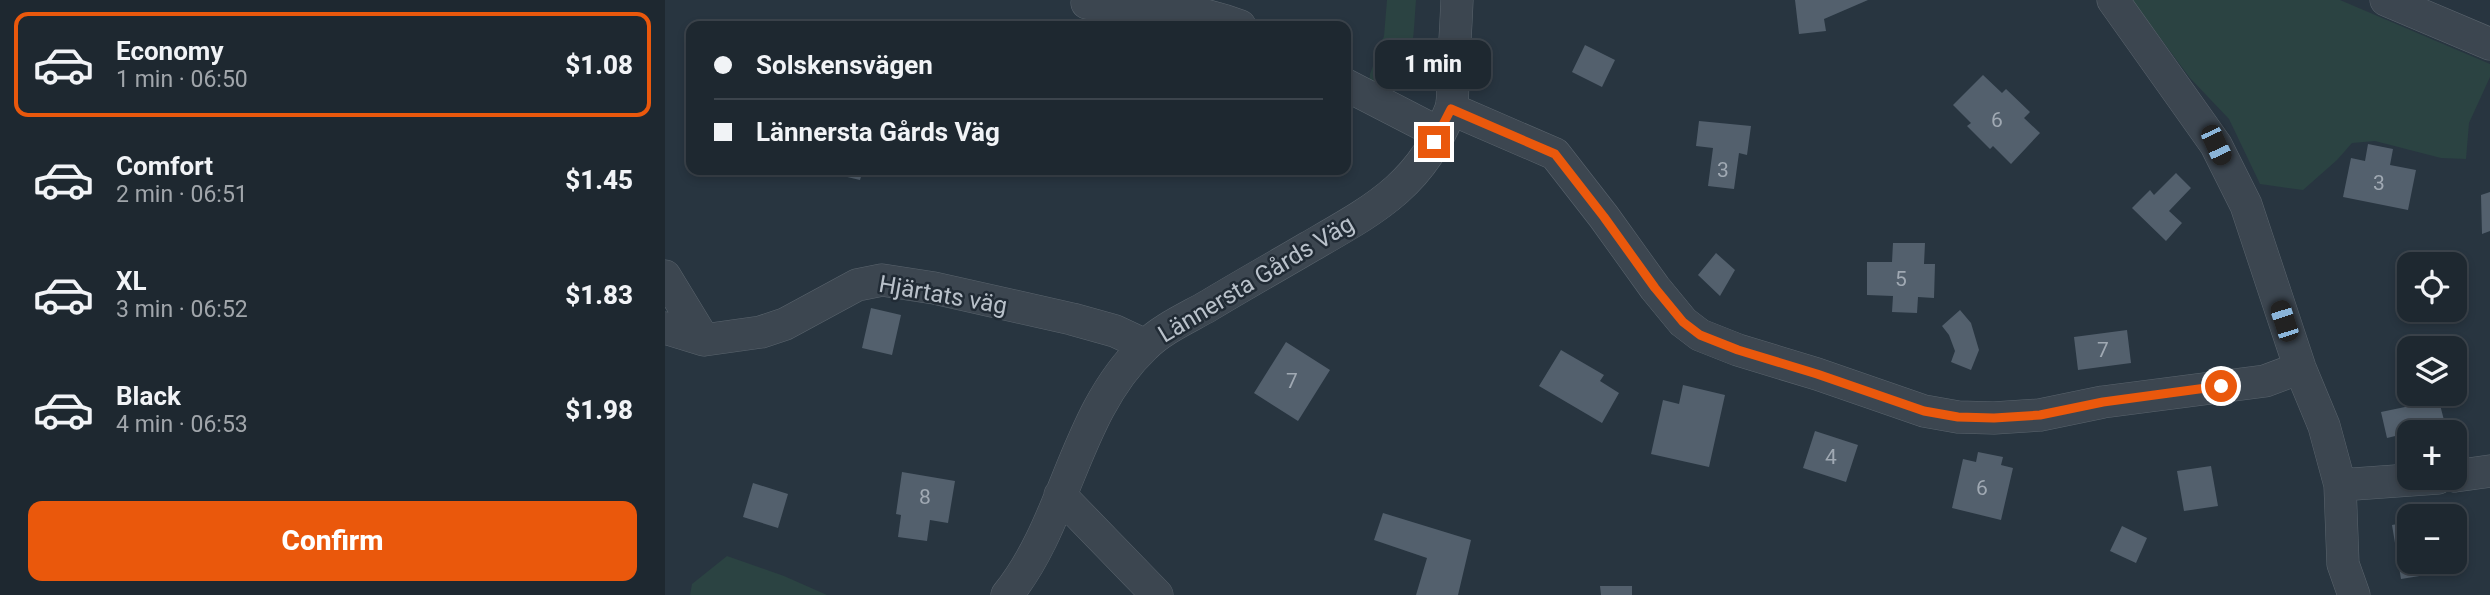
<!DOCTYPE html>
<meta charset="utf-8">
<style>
:root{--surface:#1e2830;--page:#263038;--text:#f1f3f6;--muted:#a1a6ab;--line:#3c444c;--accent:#ea580c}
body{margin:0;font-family:Roboto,sans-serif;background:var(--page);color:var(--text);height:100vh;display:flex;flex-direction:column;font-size:26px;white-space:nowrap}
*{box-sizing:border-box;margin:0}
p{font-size:23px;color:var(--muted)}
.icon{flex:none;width:38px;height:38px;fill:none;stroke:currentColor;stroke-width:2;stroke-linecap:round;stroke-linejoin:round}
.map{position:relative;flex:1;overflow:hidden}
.panel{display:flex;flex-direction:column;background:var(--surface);width:665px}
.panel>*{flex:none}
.hud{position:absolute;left:21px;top:21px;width:665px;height:154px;border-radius:14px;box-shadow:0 4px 10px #0003,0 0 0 2px var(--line);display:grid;align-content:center;height:154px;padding:0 28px;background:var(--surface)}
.fabs{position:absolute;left:1732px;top:252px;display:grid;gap:14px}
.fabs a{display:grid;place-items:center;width:70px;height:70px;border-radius:14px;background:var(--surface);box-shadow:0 4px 10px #0003,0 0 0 2px var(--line);font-size:35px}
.end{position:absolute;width:32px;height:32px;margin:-16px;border:9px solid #ea580c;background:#fff;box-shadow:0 0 0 4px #fff}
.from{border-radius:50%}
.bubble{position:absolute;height:49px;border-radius:14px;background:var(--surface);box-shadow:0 4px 10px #0003,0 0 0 2px var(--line);font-size:23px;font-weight:800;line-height:49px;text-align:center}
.car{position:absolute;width:21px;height:42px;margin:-21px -10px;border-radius:9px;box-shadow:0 0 5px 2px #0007;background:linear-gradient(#222 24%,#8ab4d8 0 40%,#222 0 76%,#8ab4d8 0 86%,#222 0)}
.hud b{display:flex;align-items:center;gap:24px;height:66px;font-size:26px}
.hud b+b{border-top:2px solid var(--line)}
.hud i{width:18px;height:18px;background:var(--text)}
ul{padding:12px 0 0;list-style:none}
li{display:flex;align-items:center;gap:21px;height:105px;margin:0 14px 10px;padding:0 14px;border:4px solid transparent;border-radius:14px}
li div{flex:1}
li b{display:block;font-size:26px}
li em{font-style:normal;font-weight:800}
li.selected{border-color:var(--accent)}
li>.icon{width:63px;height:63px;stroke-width:1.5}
.primary-button{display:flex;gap:14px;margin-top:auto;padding:14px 28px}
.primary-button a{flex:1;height:80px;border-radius:14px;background:var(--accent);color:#fff;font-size:28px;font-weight:800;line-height:80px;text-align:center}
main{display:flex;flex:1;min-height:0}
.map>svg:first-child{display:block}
</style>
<main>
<section class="panel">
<ul>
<li class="selected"><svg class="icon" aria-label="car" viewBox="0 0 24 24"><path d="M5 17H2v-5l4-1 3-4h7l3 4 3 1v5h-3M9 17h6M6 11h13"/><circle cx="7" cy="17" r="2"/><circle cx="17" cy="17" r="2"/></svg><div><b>Economy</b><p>1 min · 06:50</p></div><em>$1.08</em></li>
<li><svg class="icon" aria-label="car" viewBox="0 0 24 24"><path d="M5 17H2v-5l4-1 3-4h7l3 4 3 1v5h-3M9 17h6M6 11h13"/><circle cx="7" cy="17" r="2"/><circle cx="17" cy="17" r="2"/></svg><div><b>Comfort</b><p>2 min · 06:51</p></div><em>$1.45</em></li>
<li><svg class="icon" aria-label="car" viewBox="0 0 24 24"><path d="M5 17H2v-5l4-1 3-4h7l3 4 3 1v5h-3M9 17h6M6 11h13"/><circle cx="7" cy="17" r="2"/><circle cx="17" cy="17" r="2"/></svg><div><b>XL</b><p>3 min · 06:52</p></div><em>$1.83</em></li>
<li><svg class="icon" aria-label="car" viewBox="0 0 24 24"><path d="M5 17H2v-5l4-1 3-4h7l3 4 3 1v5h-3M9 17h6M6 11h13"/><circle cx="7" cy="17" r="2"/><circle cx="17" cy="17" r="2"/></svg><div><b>Black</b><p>4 min · 06:53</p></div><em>$1.98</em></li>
</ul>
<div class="primary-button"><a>Confirm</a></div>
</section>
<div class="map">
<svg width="1825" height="595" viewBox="0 0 1825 595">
<rect width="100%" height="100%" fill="#283540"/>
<path fill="#2b4342" d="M722,0H751C748,33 751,79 716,94L704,84L705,74L719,36Z
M1467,0H1675L1825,64V77L1804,123L1801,159L1776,158L1710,141L1687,143L1672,160L1638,190L1595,184L1564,119L1525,78Z
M62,556L119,576L162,595H25L27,584Z"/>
<path fill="#53606d" d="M1130,0H1203L1159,19L1161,31L1134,34Z
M920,45L950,60L937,87L907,72Z
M1318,75L1337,93L1341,89L1365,112L1359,118L1375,133L1346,164L1328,146L1325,149L1302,126L1306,123L1288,105Z
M1034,121L1086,126L1082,155L1074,153L1069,189L1043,186L1048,148L1031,146Z
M1703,144L1728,149L1725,165L1751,170L1743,210L1678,197L1686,158L1700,161Z
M162,170H198L195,180L161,172Z
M1511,173L1526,188L1504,211L1517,223L1501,241L1467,208L1485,190L1489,195Z
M1825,192V231L1817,234L1816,195Z
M1228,243H1260L1259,264H1270L1269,298L1253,297L1252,313L1227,312L1228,296L1202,295V262H1227Z
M1051,253L1070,270L1055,296L1033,275Z
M206,308L236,315L227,355L197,348Z
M1295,310L1306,323L1314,350L1306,370L1286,362L1290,351L1284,335L1277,326Z
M1462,330L1466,363L1413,370L1409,337Z
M621,342L665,370L633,421L589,393Z
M896,350L939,375L935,381L954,393L937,423L874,386Z
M1745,359V394H1764L1765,399L1773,397L1780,424L1722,438L1716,412L1740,407L1730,363Z
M1018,385L1060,395L1044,467L986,454L998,400L1014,404Z
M1150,431L1193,445L1181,482L1138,468Z
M1313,452L1338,457L1336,465L1348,468L1336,520L1287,508L1298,459L1311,462Z
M1546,466L1553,506L1519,511L1512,471Z
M237,472L290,481L283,523L265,520L262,541L233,537L236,515L231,514Z
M88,483L123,494L113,528L78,517Z
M718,513L806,540L793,595H751L762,558L709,540Z
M1745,522V562H1778L1779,572L1736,579L1727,525Z
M1457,526L1482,538L1471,563L1445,551Z
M935,586H967V595H936Z"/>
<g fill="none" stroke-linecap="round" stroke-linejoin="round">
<g stroke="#5a646d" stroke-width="33">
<path id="minor" d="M1448,0L1551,145L1581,205L1635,368L1659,426L1675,485L1678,564L1689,595
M1721,0L1825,44
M422,3C474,5 526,7 575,26
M681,85L774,133
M786,109L890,154L939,217L990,288L1018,322L1035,335L1073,350L1152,374L1259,411L1293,417L1329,418L1375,415L1438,402L1600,381L1635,368
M0,276L39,340
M0,328L39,340L96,332L120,324L192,285L217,280L269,288L407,319L450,331L480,345
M1790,476L1825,471
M1675,485L1773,478
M395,495L492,595
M342,595C402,521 409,413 480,346C497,329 522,318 543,306C576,286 610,267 644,247C708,210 756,186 785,111C789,102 787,89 788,80C789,53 791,27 792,0"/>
</g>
<use href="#minor" stroke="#3c4650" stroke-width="32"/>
</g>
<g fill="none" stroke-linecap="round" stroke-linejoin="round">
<path stroke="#ea580c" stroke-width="9" d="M769,142L786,109L890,154L939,217L990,288L1018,322L1035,335L1073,350L1152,374L1259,411L1293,417L1329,418L1375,415L1438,402L1556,386"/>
</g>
<g text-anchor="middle" stroke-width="5" stroke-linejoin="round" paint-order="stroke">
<g font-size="21" fill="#a0a9b3">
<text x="1332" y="127">6</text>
<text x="1058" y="177">3</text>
<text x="1714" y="190">3</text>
<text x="1236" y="286">5</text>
<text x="1438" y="357">7</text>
<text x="627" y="388">7</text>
<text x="1166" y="464">4</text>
<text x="1317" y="495">6</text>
<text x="260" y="504">8</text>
</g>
<g font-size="24" fill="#b9c1ca" stroke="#212b35">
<text transform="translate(591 279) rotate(-31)" y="8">Lännersta Gårds Väg</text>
<text transform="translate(278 295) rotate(10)" y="8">Hjärtats väg</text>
</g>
</g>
</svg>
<div class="fabs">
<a><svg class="icon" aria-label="locate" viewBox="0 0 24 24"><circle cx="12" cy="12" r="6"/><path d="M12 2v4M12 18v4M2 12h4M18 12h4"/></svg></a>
<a><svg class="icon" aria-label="layers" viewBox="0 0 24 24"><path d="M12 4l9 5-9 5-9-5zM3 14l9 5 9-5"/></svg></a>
<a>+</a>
<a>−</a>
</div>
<i class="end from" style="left:1556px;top:386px"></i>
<i class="end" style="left:769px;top:142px"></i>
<div class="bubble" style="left:710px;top:40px;width:116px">1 min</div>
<i class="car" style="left:1551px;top:145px;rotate:155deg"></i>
<i class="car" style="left:1619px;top:321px;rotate:342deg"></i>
<div class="hud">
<b><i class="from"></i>Solskensvägen</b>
<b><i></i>Lännersta Gårds Väg</b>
</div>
</div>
</main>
